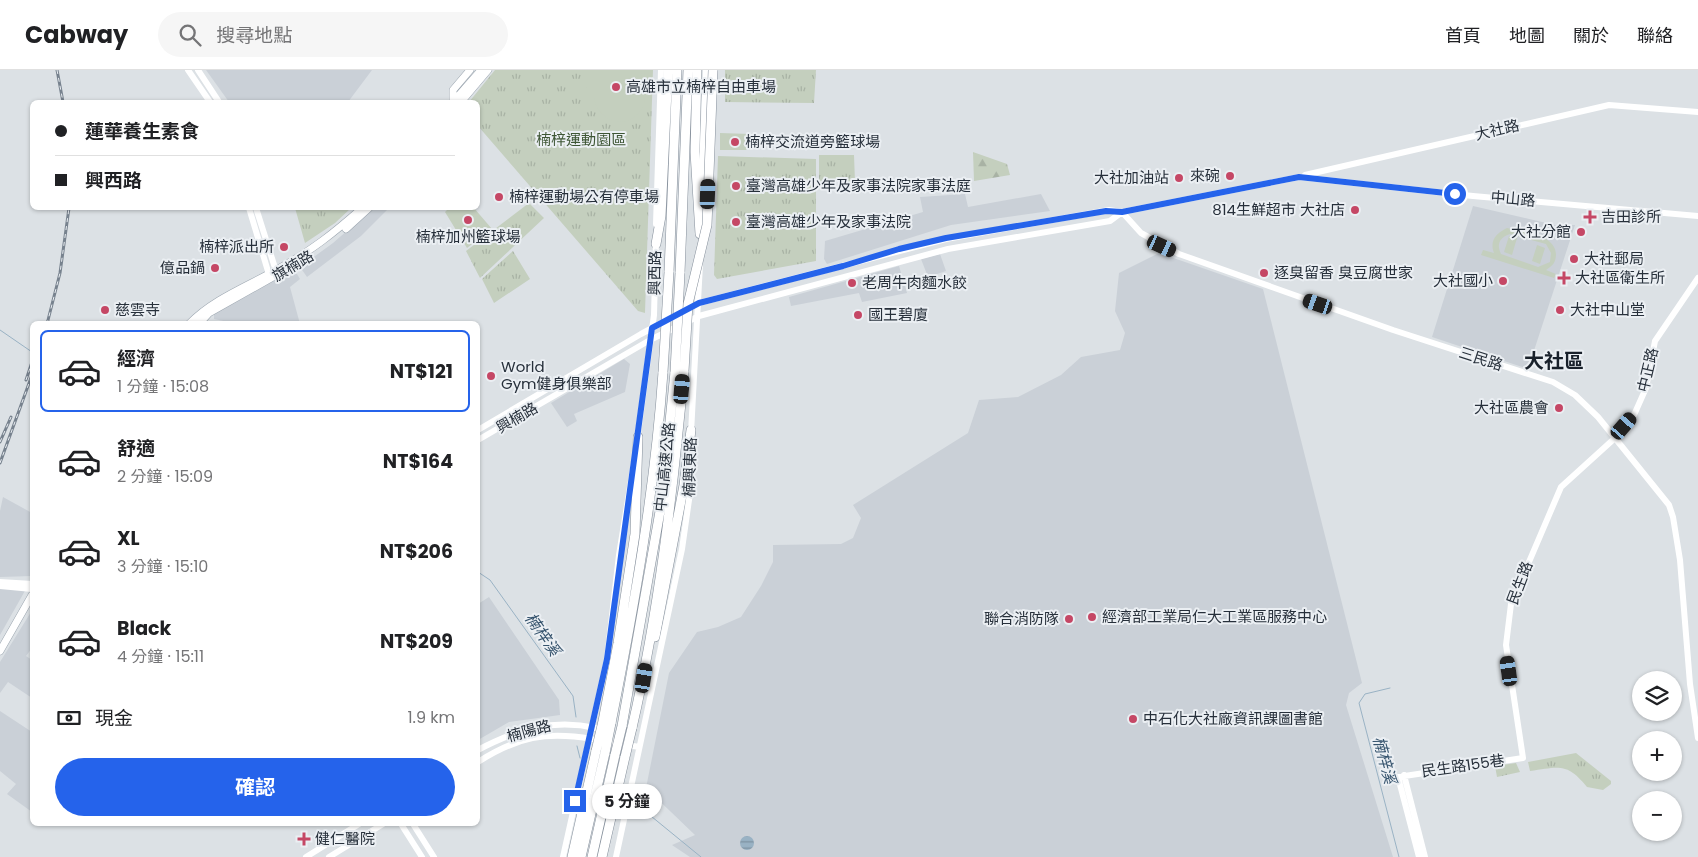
<!DOCTYPE html>
<html lang="zh-TW">
<meta charset="utf-8">
<style>
:root{--surface:#fff;--page:#f6f6f6;--text:#202124;--muted:#757577;--line:#e0e0e0;--accent:#2563eb}
body{margin:0;font-family:Poppins,"Noto Sans TC",sans-serif;background:var(--page);color:var(--text);height:100vh;display:flex;flex-direction:column;font-size:19px;white-space:nowrap}
*{box-sizing:border-box;margin:0}
p{font-size:16px;color:var(--muted)}
.icon{flex:none;width:28px;height:28px;fill:none;stroke:currentColor;stroke-width:2;stroke-linecap:round;stroke-linejoin:round}
.map{position:relative;flex:1;overflow:hidden}
.side{position:absolute;left:30px;top:251px;width:450px;height:505px;display:flex;flex-direction:column;background:var(--surface);border-radius:8px;box-shadow:0 1px 4px #0004}
.side>*{flex:none}
.top-card{position:absolute;left:30px;top:30px;width:450px;height:110px;border-radius:8px;box-shadow:0 1px 4px #0004;display:grid;align-content:center;height:110px;padding:0 25px;background:var(--surface)}
.fabs{position:absolute;left:1632px;top:601px;display:grid;gap:10px}
.fabs a{display:grid;place-items:center;width:50px;height:50px;border-radius:50%;background:var(--surface);box-shadow:0 1px 4px #0004;font-size:25px}
.end{position:absolute;width:22px;height:22px;margin:-11px;border:6px solid #2563eb;background:#fff;box-shadow:0 0 0 2px #fff}
.from{border-radius:50%}
.bubble{position:absolute;height:35px;border-radius:18px;background:var(--surface);box-shadow:0 1px 4px #0004;font-size:16px;font-weight:700;line-height:35px;text-align:center}
.car{position:absolute;width:15px;height:30px;margin:-15px -8px;border-radius:6px;box-shadow:0 0 4px 1px #0007;background:linear-gradient(#222 24%,#8ab4d8 0 40%,#222 0 76%,#8ab4d8 0 86%,#222 0)}
.top-card b{display:flex;align-items:center;gap:18px;height:48px;font-size:19px}
.top-card b+b{border-top:1px solid var(--line)}
.top-card i{width:12px;height:12px;background:var(--text)}
ul{padding:9px 0 0;list-style:none}
li{display:flex;align-items:center;gap:15px;height:82px;margin:0 10px 8px;padding:0 15px;border:2px solid transparent;border-radius:8px}
li div{flex:1}
li b{display:block;font-size:19px}
li em{font-style:normal;font-weight:700}
li.active{border-color:var(--accent)}
li>.icon{width:45px;height:45px;stroke-width:1.5}
.pay{display:flex;align-items:center;gap:12px;height:55px;padding:0 25px;font-size:19px}
.pay p{margin-inline-start:auto}
.cta{display:flex;gap:10px;margin-top:auto;padding:10px 25px}
.cta a{flex:1;height:58px;border-radius:30px;background:var(--accent);color:#fff;font-size:20px;font-weight:700;line-height:58px;text-align:center}
header{display:flex;align-items:center;gap:30px;box-sizing:border-box;height:70px;padding:0 25px;background:var(--surface);border-bottom:1px solid var(--line)}
header strong{font-size:24px}
nav{display:flex;gap:28px;margin-inline-start:auto;font-size:18px}
.search{width:350px;height:45px;background:var(--page);display:flex;align-items:center;gap:12px;box-sizing:border-box;padding:0 18px;border-radius:28px;color:var(--muted);font-size:19px}
.map>svg:first-child{display:block}
</style>
<header>
<strong>Cabway</strong>
<div class="search"><svg class="icon" aria-label="search" viewBox="0 0 24 24"><circle cx="10" cy="10" r="6"/><path d="M15 15l6 6"/></svg>搜尋地點</div>
<nav><a>首頁</a><a>地圖</a><a>關於</a><a>聯絡</a></nav>
</header>
<div class="map">
<svg width="1698" height="787" viewBox="0 0 1698 787">
<defs>
<pattern id="grass-tufts" width="24" height="20" patternUnits="userSpaceOnUse" patternTransform="scale(1.25)"><rect width="24" height="20" fill="#c4cfbe"/><path d="M3 7l-1-3M5 7V3M7 7l1-3M15 17l-1-3M17 17v-4M19 17l1-3" fill="none" stroke="#a8b2a4"/></pattern>
<pattern id="forest-firs" width="22" height="20" patternUnits="userSpaceOnUse" patternTransform="scale(1.25)"><rect width="22" height="20" fill="#c4cfbe"/><path d="M5 1l3.5 6h-7zM16 11l3.5 6h-7z" fill="#a8b2a4"/></pattern>
<pattern id="water-rules" width="6" height="5" patternUnits="userSpaceOnUse" patternTransform="scale(1.25)"><rect width="6" height="5" fill="#99b2c4"/><path d="M0 2.5h6" fill="none" stroke="#7d91a0"/></pattern>
</defs>
<rect width="100%" height="100%" fill="#dce1e5"/>
<path fill="#cad0d7" d="M206,0H372L348,32H229Z
M965,124L968,137L1041,124L1050,141L951,155L827,194L824,189L825,171L923,142L920,127Z
M1473,136L1555,155H1575L1528,299L1432,267Z
M373,138H389L361,166L307,207L300,197L333,173Z
M1159,183L1263,219L1362,613L1349,623L1346,635L1393,787H690L672,775L695,765L646,718L669,603L697,562L718,557L741,547L761,516L773,492V475L841,474L853,468L861,448L853,435L968,363L979,330L1018,327L1061,305L1081,287L1120,280L1125,263L1115,241L1119,203Z
M940,184L946,201L928,207L921,189Z
M899,196L907,223L862,232L859,223L791,236L789,227Z
M294,199L300,209L290,217L300,254H238L214,249V243Z
M624,289L630,294L625,322L574,344L577,351L567,357L551,333Z
M3,427L32,443V506L0,507V441Z
M0,518L26,519L0,565Z
M489,527L559,630L560,645L509,652L478,670V534Z
M31,542L32,578L26,586L32,590V628L8,612L0,623V592Z
M0,641L32,662V742L7,724L16,714L0,701Z"/>
<path fill="url(#grass-tufts)" d="M495,0H653L645,243L638,241L478,56V32H469Z
M725,0H816L814,33L725,32Z
M819,85H854L855,112H819Z
M718,86L816,89V191L717,209L714,205Z
M529,133L544,148L480,208L466,181Z
M295,138H349L350,139L335,153L305,173Z
M513,181L530,209L494,233L482,209Z
M1576,683L1611,711V714L1603,720L1587,717C1567,692 1559,697 1530,701L1528,692Z
M1516,693L1520,702L1497,707L1495,696Z"/>
<path fill="url(#forest-firs)" d="M973,82L1007,94L1010,105L974,111Z"/>
<path fill="#c4cfbe" fill-rule="evenodd" d="M587,0H645C644,11 647,26 643,36C631,62 598,53 594,28H587Z
M720,63L750,64V80H720Z
M449,138H474L492,159L467,178L445,142Z
M1507,158C1522,162 1555,164 1556,184C1556,193 1552,196 1546,200L1556,204L1554,208L1481,185L1483,180L1494,183C1489,170 1497,163 1507,158ZM1510,164L1546,174L1551,183L1550,192L1538,197L1501,184C1496,174 1500,167 1510,164Z
M1509,166L1517,168L1512,185L1504,182Z
M1537,175L1545,178L1540,194L1532,191Z"/>
<path fill="url(#water-rules)" d="M740 773a7 7 0 1 1 14 0a7 7 0 1 1-14 0Z"/>
<g fill="none" stroke-linecap="round" stroke-linejoin="round">
<path stroke="#99b2c4" stroke-width="1" d="M0,260L32,282
M478,502L490,510L573,626L576,647
M1390,618L1365,624L1359,633L1399,787
M577,676L580,688
M635,733L701,787"/>
<g stroke="#9ca6b0" stroke-width="8">
<path id="primary" d="M453,32L481,0
M453,32V20L470,0
M461,32L488,0
M346,159L369,138
M189,254C213,229 248,216 278,199C311,181 334,163 362,138
M199,254L209,243L303,190
M0,581L32,525"/>
</g>
<g stroke="#858f9b" stroke-width="10">
<path id="highway" d="M697,0L695,82L700,164
M656,174L661,146L668,0
M669,202L677,0
M680,203L688,0
M655,567L684,415L691,360
M603,651L618,573L635,464L638,367
M611,653C634,537 655,420 663,302
M622,656L662,430L675,302
M632,658C659,541 673,421 684,301
M572,787L596,681
M581,787L605,683
M592,787L615,685
M602,787L625,687"/>
</g>
<path stroke="#fff" stroke-width="6" d="M188,0L210,32
M198,0L219,32
M1305,105L1609,35L1698,42
M701,124L706,0
M249,138L270,208
M256,138L276,201L274,204
M1122,142L1141,163L1179,184L1393,260L1553,312L1575,325L1598,347L1669,435L1673,447L1680,490L1690,614L1698,668
M656,154L661,0
M478,360L641,264L699,233L946,169L1109,140L1122,142L1299,107L1473,126L1698,146
M691,363L700,194
M478,370L650,270L699,246L948,179L1110,151L1122,142
M637,370L654,245L656,171
M0,512L32,514
M0,516L32,519
M605,671L639,677
M478,680C516,660 552,648 596,658
M478,692C517,667 546,661 592,669
M1404,705L1425,787
M401,754L422,787
M413,754L434,787
M306,787L359,754
M329,787L383,754
M563,787L607,589L619,485L634,392
M616,787L682,479L690,423L691,391
M1419,787L1398,707L1523,688L1506,575L1511,534L1561,417L1615,368L1634,345L1646,318L1655,271L1698,208"/>
<use href="#primary" stroke="#fff" stroke-width="7"/>
<use href="#highway" stroke="#fff" stroke-width="9"/>
<g stroke="#77828e" stroke-width="3">
<path id="rail" d="M57,0L63,32
M47,254L60,203L69,138
M26,310L32,292
M0,372L11,347
M0,393L32,305"/>
</g>
<use href="#rail" stroke="#ebeff3" stroke-width="1" stroke-dasharray="4" stroke-linecap="butt"/>
<g stroke="#858f9b" stroke-width="10" stroke-linecap="butt">
<path id="highway-bridge" d="M684,301L688,234L707,155L713,0
M663,302L669,202
M675,302L680,203
M596,681L603,651
M605,683L611,653
M615,685L622,656
M625,687L632,658"/>
</g>
<use href="#highway-bridge" stroke="#fff" stroke-width="9"/>
</g>
<g fill="none" stroke-linecap="round" stroke-linejoin="round">
<path stroke="#2563eb" stroke-width="6" d="M575,731L607,589L652,258L699,233L843,196L899,179L946,168L1106,141L1122,142L1299,107L1455,124"/>
</g>
<g fill="#c54765" stroke="#ebeff3" stroke-width="2">
<circle cx="616" cy="17" r="5"/>
<circle cx="735" cy="72" r="5"/>
<circle cx="1230" cy="106" r="5"/>
<circle cx="1179" cy="108" r="5"/>
<circle cx="736" cy="116" r="5"/>
<circle cx="499" cy="127" r="5"/>
<circle cx="1355" cy="140" r="5"/>
<path d="M1587.5 139.5h5v5h5v5h-5v5h-5v-5h-5v-5h5z"/>
<circle cx="468" cy="150" r="5"/>
<circle cx="736" cy="152" r="5"/>
<circle cx="1581" cy="162" r="5"/>
<circle cx="284" cy="177" r="5"/>
<circle cx="1574" cy="189" r="5"/>
<circle cx="215" cy="198" r="5"/>
<circle cx="1264" cy="203" r="5"/>
<path d="M1561.5 200.5h5v5h5v5h-5v5h-5v-5h-5v-5h5z"/>
<circle cx="1503" cy="211" r="5"/>
<circle cx="852" cy="213" r="5"/>
<circle cx="105" cy="240" r="5"/>
<circle cx="1560" cy="240" r="5"/>
<circle cx="858" cy="245" r="5"/>
<circle cx="491" cy="306" r="5"/>
<circle cx="1559" cy="338" r="5"/>
<circle cx="1092" cy="547" r="5"/>
<circle cx="1069" cy="549" r="5"/>
<circle cx="1133" cy="649" r="5"/>
<path d="M301.5 761.5h5v5h5v5h-5v5h-5v-5h-5v-5h5z"/>
</g>
<g text-anchor="middle" stroke-width="4" stroke-linejoin="round" paint-order="stroke">
<g font-size="15" fill="#27303b" stroke="#ebeff3" text-anchor="start">
<text x="626" y="22">高雄市立楠梓自由車場</text>
<text x="745" y="77">楠梓交流道旁籃球場</text>
<text x="1220" y="111" text-anchor="end">來碗</text>
<text x="1169" y="113" text-anchor="end">大社加油站</text>
<text x="746" y="121">臺灣高雄少年及家事法院家事法庭</text>
<text x="509" y="132">楠梓運動場公有停車場</text>
<text x="1345" y="145" text-anchor="end">814生鮮超市 大社店</text>
<text x="1601" y="152">吉田診所</text>
<text x="746" y="157">臺灣高雄少年及家事法院</text>
<text x="1571" y="167" text-anchor="end">大社分館</text>
<text x="468" y="172" text-anchor="middle">楠梓加州籃球場</text>
<text x="274" y="182" text-anchor="end">楠梓派出所</text>
<text x="1584" y="194">大社郵局</text>
<text x="205" y="203" text-anchor="end">億品鍋</text>
<text x="1274" y="208">逐臭留香 臭豆腐世家</text>
<text x="1575" y="213">大社區衛生所</text>
<text x="1493" y="216" text-anchor="end">大社國小</text>
<text x="862" y="218">老周牛肉麵水餃</text>
<text x="115" y="245">慈雲寺</text>
<text x="1570" y="245">大社中山堂</text>
<text x="868" y="250">國王碧廈</text>
<text x="501" y="302">World<tspan x="501" dy="17">Gym健身俱樂部</tspan></text>
<text x="1549" y="343" text-anchor="end">大社區農會</text>
<text x="1102" y="552">經濟部工業局仁大工業區服務中心</text>
<text x="1059" y="554" text-anchor="end">聯合消防隊</text>
<text x="1143" y="654">中石化大社廠資訊課圖書館</text>
<text x="315" y="774">健仁醫院</text>
</g>
<g font-size="15" fill="#27303b" stroke="#ebeff3">
<text transform="translate(1497 60) rotate(-13)" y="5">大社路</text>
<text transform="translate(1513 129) rotate(5)" y="5">中山路</text>
<text transform="translate(293 196) rotate(-31)" y="5">旗楠路</text>
<text transform="translate(655 203) rotate(-89)" y="5">興西路</text>
<text transform="translate(1481 289) rotate(18)" y="5">三民路</text>
<text transform="translate(1648 300) rotate(-77)" y="5">中正路</text>
<text transform="translate(517 348) rotate(-30)" y="5">興楠路</text>
<text transform="translate(665 397) rotate(-84)" y="5">中山高速公路</text>
<text transform="translate(690 397) rotate(-88)" y="5">楠興東路</text>
<text transform="translate(1520 513) rotate(-69)" y="5">民生路</text>
<text transform="translate(529 661) rotate(-15)" y="5">楠陽路</text>
<text transform="translate(1463 696) rotate(-8)" y="5">民生路155巷</text>
</g>
<g font-size="15" fill="#3e5635" stroke="#ebeff3">
<text x="581" y="75">楠梓運動園區</text>
</g>
<g font-size="16" font-style="italic" fill="#34526c" stroke="#ebeff3">
<text transform="translate(543 564) rotate(55)" y="6">楠梓溪</text>
<text transform="translate(1385 690) rotate(75)" y="6">楠梓溪</text>
</g>
<g font-size="20" font-weight="bold" fill="#19212b" stroke="#ebeff3">
<text x="1554" y="298">大社區</text>
</g>
</g>
</svg>
<div class="fabs">
<a><svg class="icon" aria-label="layers" viewBox="0 0 24 24"><path d="M12 4l9 5-9 5-9-5zM3 14l9 5 9-5"/></svg></a>
<a>+</a>
<a>−</a>
</div>
<i class="end from" style="left:1455px;top:124px"></i>
<i class="end" style="left:575px;top:731px"></i>
<div class="bubble" style="left:592px;top:714px;width:70px">5 分鐘</div>
<i class="car" style="left:708px;top:124px;rotate:2deg"></i>
<i class="car" style="left:1162px;top:176px;rotate:115deg"></i>
<i class="car" style="left:1318px;top:234px;rotate:289deg"></i>
<i class="car" style="left:682px;top:319px;rotate:5deg"></i>
<i class="car" style="left:1624px;top:356px;rotate:41deg"></i>
<i class="car" style="left:1509px;top:601px;rotate:352deg"></i>
<i class="car" style="left:644px;top:608px;rotate:9deg"></i>
<div class="top-card">
<b><i class="from"></i>蓮華養生素食</b>
<b><i></i>興西路</b>
</div>
<section class="side">
<ul>
<li class="active"><svg class="icon" aria-label="car" viewBox="0 0 24 24"><path d="M5 17H2v-5l4-1 3-4h7l3 4 3 1v5h-3M9 17h6M6 11h13"/><circle cx="7" cy="17" r="2"/><circle cx="17" cy="17" r="2"/></svg><div><b>經濟</b><p>1 分鐘 · 15:08</p></div><em>NT$121</em></li>
<li><svg class="icon" aria-label="car" viewBox="0 0 24 24"><path d="M5 17H2v-5l4-1 3-4h7l3 4 3 1v5h-3M9 17h6M6 11h13"/><circle cx="7" cy="17" r="2"/><circle cx="17" cy="17" r="2"/></svg><div><b>舒適</b><p>2 分鐘 · 15:09</p></div><em>NT$164</em></li>
<li><svg class="icon" aria-label="car" viewBox="0 0 24 24"><path d="M5 17H2v-5l4-1 3-4h7l3 4 3 1v5h-3M9 17h6M6 11h13"/><circle cx="7" cy="17" r="2"/><circle cx="17" cy="17" r="2"/></svg><div><b>XL</b><p>3 分鐘 · 15:10</p></div><em>NT$206</em></li>
<li><svg class="icon" aria-label="car" viewBox="0 0 24 24"><path d="M5 17H2v-5l4-1 3-4h7l3 4 3 1v5h-3M9 17h6M6 11h13"/><circle cx="7" cy="17" r="2"/><circle cx="17" cy="17" r="2"/></svg><div><b>Black</b><p>4 分鐘 · 15:11</p></div><em>NT$209</em></li>
</ul>
<div class="pay"><svg class="icon" aria-label="cash" viewBox="0 0 24 24"><path d="M3 7h18v10H3z"/><circle cx="12" cy="12" r="2"/></svg>現金<p>1.9 km</p></div>
<div class="cta"><a>確認</a></div>
</section>
</div>
